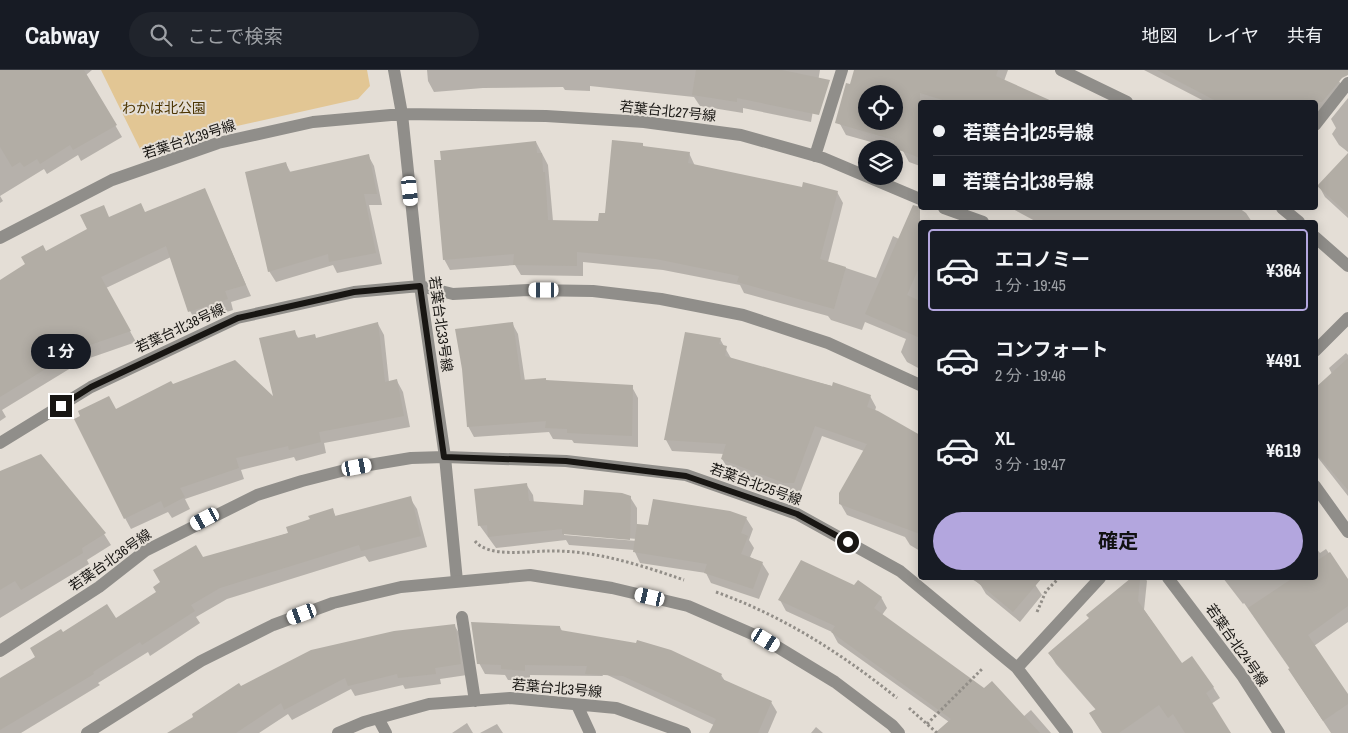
<!DOCTYPE html>
<html lang="ja">
<meta charset="utf-8">
<style>
:root{--surface:#171b24;--page:#20242c;--text:#f1f3f6;--muted:#9ea1a6;--line:#363941;--accent:#b3a6de}
body{margin:0;font-family:"Archivo Narrow","Noto Sans JP",sans-serif;background:var(--page);color:var(--text);height:100vh;display:flex;flex-direction:column;font-size:19px;white-space:nowrap}
*{box-sizing:border-box;margin:0}
p{font-size:16px;color:var(--muted)}
.icon{flex:none;width:28px;height:28px;fill:none;stroke:currentColor;stroke-width:2;stroke-linecap:round;stroke-linejoin:round}
.map{position:relative;flex:1;overflow:hidden}
.panel{position:absolute;left:918px;top:150px;width:400px;height:360px;display:flex;flex-direction:column;background:var(--surface);border-radius:5px;box-shadow:0 2px 12px #0003}
.panel>*{flex:none}
.guide{position:absolute;left:918px;top:30px;width:400px;height:110px;border-radius:5px;box-shadow:0 2px 12px #0003;display:grid;align-content:center;height:110px;padding:0 15px;background:var(--surface)}
.fabs{position:absolute;left:858px;top:15px;display:grid;gap:10px}
.fabs a{display:grid;place-items:center;width:45px;height:45px;border-radius:50%;background:var(--surface);box-shadow:0 2px 12px #0003;font-size:25px}
.end{position:absolute;width:22px;height:22px;margin:-11px;border:6px solid #181613;background:#fff;box-shadow:0 0 0 2px #fff}
.from{border-radius:50%}
.bubble{position:absolute;height:35px;border-radius:18px;background:var(--surface);box-shadow:0 2px 12px #0003;font-size:16px;font-weight:700;line-height:35px;text-align:center}
.car{position:absolute;width:15px;height:30px;margin:-15px -8px;border-radius:6px;box-shadow:0 0 4px 1px #0007;background:linear-gradient(#fff 24%,#345 0 40%,#fff 0 76%,#345 0 86%,#fff 0)}
.guide b{display:flex;align-items:center;gap:18px;height:48px;font-size:19px}
.guide b+b{border-top:1px solid var(--line)}
.guide i{width:12px;height:12px;background:var(--text)}
ul{padding:9px 0 0;list-style:none}
li{display:flex;align-items:center;gap:15px;height:82px;margin:0 10px 8px;padding:0 5px;border:2px solid transparent;border-radius:5px}
li div{flex:1}
li b{display:block;font-size:19px}
li em{font-style:normal;font-weight:700}
li.selected{border-color:var(--accent)}
li>.icon{width:45px;height:45px;stroke-width:1.5}
.button{display:flex;gap:10px;margin-top:auto;padding:10px 15px}
.button a{flex:1;height:58px;border-radius:30px;background:var(--accent);color:#111;font-size:20px;font-weight:700;line-height:58px;text-align:center}
header{display:flex;align-items:center;gap:30px;box-sizing:border-box;height:70px;padding:0 25px;background:var(--surface);border-bottom:1px solid var(--line)}
header strong{font-size:24px}
nav{display:flex;gap:28px;margin-inline-start:auto;font-size:18px}
.search{width:350px;height:45px;background:var(--page);display:flex;align-items:center;gap:12px;box-sizing:border-box;padding:0 18px;border-radius:28px;color:var(--muted);font-size:19px}
.map>svg:first-child{display:block}
</style>
<header>
<strong>Cabway</strong>
<div class="search"><svg class="icon" aria-label="search" viewBox="0 0 24 24"><circle cx="10" cy="10" r="6"/><path d="M15 15l6 6"/></svg>ここで検索</div>
<nav><a>地図</a><a>レイヤ</a><a>共有</a></nav>
</header>
<div class="map">
<svg width="1348" height="663" viewBox="0 0 1348 663">
<rect width="100%" height="100%" fill="#e4ded6"/>
<path fill="#e2c694" d="M101,0H367L370,16L358,29L237,56L143,85Z"/>
<path fill="#0003" fill-rule="evenodd" d="M0,0H92L86,5L122,67L81,91L78,85L47,104L44,99L0,126L3,131L0,133Z
M427,0H820L811,52L743,38V43L700,36L694,27L590,16V21L565,20L563,17L483,18L434,22L428,11Z
M855,0H1008L1004,11L1051,32H920V96L909,92L903,81L846,65L840,54ZM866,24H894V51H866Z
M1144,0H1343L1339,11L1345,22L1315,45V32H1206Z
M1348,28V82L1339,75L1332,64L1336,58L1331,49Z
M536,72L548,95L553,151L599,152L606,145L642,74L644,77L689,83L695,96L803,118L837,122L843,133L828,192L876,208L893,166L899,169L909,147L923,152H920V299L907,292L901,282L906,269L865,252L862,260L831,250L828,246L744,223L740,215L663,200L583,192V206L521,205L515,195L450,200L444,189Z
M368,85L374,96L382,135H369L382,194L337,203L333,195L276,212L269,201L286,94L291,103Z
M1348,85V148L1325,127L1319,116Z
M204,119L251,226L231,232L233,240L196,252L190,241L171,187L106,218L136,272L84,290L2,340L6,347L0,351V211L46,183L110,148L145,143Z
M1011,138H1239L1246,143L1252,152H1037Z
M512,253L518,264L525,311L632,317L638,328V377L574,373L572,370L553,369L549,362L474,367L468,356L463,298Z
M378,254L384,265L389,312L397,311L403,322L410,357L324,373L326,383L296,391L294,387L241,400L244,409L185,429L190,439L172,448L168,442L131,459L125,448L116,341L173,316L275,330L294,261L299,269H317Z
M720,269L732,290L870,326L876,337L875,341L920,366V481L910,475L905,467L847,445L840,433L864,381L822,366L800,423H791L729,400L722,389L724,384L672,381L666,370Z
M1346,283L1348,285V426L1315,384V319L1332,304L1329,298Z
M0,403L104,464L111,475L87,490L89,494L0,548Z
M526,414L533,425L534,433L584,436L630,427L637,438V455L649,456L746,448L753,459L749,470L754,478L750,487L762,493L769,504L759,529L711,513L706,503L640,493L634,480L569,475L566,470L496,478L480,456L476,420ZM564,463L637,469V471L564,465Z
M410,428L417,439L427,477L369,492L365,486L227,529L196,547L200,553L150,586L148,582L98,613L100,615L21,663H0V623L63,564L115,550L158,523L202,489L289,463L332,439L336,447Z
M1315,477L1320,483L1326,479L1348,511V552L1314,576L1348,626V663H1331L1296,610L1290,599L1244,533L1243,534L1223,508H1315Z
M970,508H1039L1034,513L1042,525L1020,552L986,524L980,514Z
M1133,508H1145L1147,511L1144,540L1182,595L1213,617L1220,628L1211,634L1229,663H1102L1096,640L1056,594L1049,583L1090,549L1088,545Z
M881,527L887,538L882,545L1023,647L1031,640L1051,663H952L949,652L838,573L832,562L786,541L780,530Z
M454,555L461,566L467,605L440,609L441,614L405,619L403,615L355,626L351,619L292,650L288,644L259,663H170L240,618Z
M560,557L562,561L721,605L725,611L771,632L777,642L768,663H716L714,655L601,602L603,606L530,605V611L508,610L505,605L485,604L479,593Z
M467,653L473,663H452Z
M497,654L503,663H480Z
M816,657L823,663H811Z"/>
<path fill="#b2ada5" fill-rule="evenodd" d="M0,0H84L117,55L73,80L70,75L40,94L37,89L24,97L20,92L12,97L0,77Z
M696,0H782L830,10L819,45L737,28V32L692,25Z
M854,0H998L996,6L1054,32H949L920,23V88L894,78V70L835,53L846,13L850,14ZM866,24H894V51H866Z
M1157,0H1348V5L1342,8L1322,32H1218Z
M612,70L643,73V76L690,82L688,93L802,117L803,112L838,121L820,189L846,197L834,239L737,212L739,206L656,189L577,182V196L513,195L514,184L443,190L434,90H441L440,81L536,71L537,83H542L543,102H545L548,150L598,151L599,143H605Z
M1348,83V144L1317,116Z
M369,84L377,124H364L376,183L329,192L328,184L268,202L245,102L286,92L289,102Z
M205,118L246,215L225,221L228,229L188,242L166,176L101,207L131,261L78,279L0,327V210L25,194L21,187L43,175L46,181L87,159L80,145L104,135L109,147L141,133L145,142Z
M913,135L920,137V195L907,225L920,231V268L865,244Z
M378,252L385,312L397,309L404,346L319,362L321,372L289,380L288,376L236,388L239,398L180,418L185,427L164,438L161,431L124,449L74,349L80,346L78,341L109,326L116,339L171,311L173,314L235,290L273,326L259,268L295,260L297,268L315,264L316,268Z
M513,252L521,310L546,308V310L633,315L632,366L567,363V359L545,358L546,351L467,357L462,299L455,259Z
M685,262L721,268L719,274L727,276L725,286L832,316L833,312L871,325L867,337L878,341L920,365V464L839,434V423L867,374L815,356L794,413H784L721,389L726,374L664,370Z
M1348,288V420L1315,382V318Z
M41,384L106,463L82,478L83,483L21,520L15,511L0,520V401Z
M527,413L529,431L583,435L584,420L622,423L631,426L630,470L562,464V459L488,467L487,455L478,456L474,419Z
M411,426L421,466L361,481L359,475L220,518L191,535L195,541L142,575L140,572L93,602L94,604L0,660V608L35,587L30,578L61,559L63,562L107,534L116,548L156,522L153,517L160,512L153,500L196,475L203,487L288,463L286,457L310,449L308,446L333,438L335,446Z
M653,429L730,441L747,447L741,463L748,466L741,484L763,492L753,519L704,503L707,494L633,482L637,454L648,455Z
M1330,482L1348,509V536L1308,565L1348,624V634L1323,651L1288,599L1290,598L1248,538L1293,508H1315V492Z
M801,490L854,515L858,510L882,527L874,538L984,618L992,611L1040,663H935L951,649L831,562L835,556L778,530Z
M972,508H1042L1013,542Z
M1131,508H1140L1138,531L1182,593L1192,586L1214,617L1206,623L1231,663H1185L1173,644L1168,648L1159,635L1119,663H1102L1089,643L1096,639L1048,583L1089,548L1086,545Z
M471,552L560,556V560L636,573L637,570L671,580L722,604L720,608L772,631L758,663H709L716,649L623,606L585,604L587,596L525,595V601L501,599V595L477,594Z
M455,554L461,594L435,598L436,604L398,608L397,604L348,616L345,608L284,640L281,633L236,663H167L193,647L192,644L239,613L241,616L311,580L394,561Z"/>
<g fill="none" stroke-linecap="round" stroke-linejoin="round">
<path stroke="#928e88" stroke-width="3" stroke-dasharray="2.5 2.5" stroke-linecap="butt" d="M475,471C488,488 529,481 549,481C594,480 641,495 684,510
M716,522C783,546 841,583 897,628
M1037,542L1046,521L1059,508
M909,638L937,663
M927,654L983,598"/>
<path stroke="#908e8a" stroke-width="12" d="M394,0L402,44L420,216L445,387L457,511
M1061,0L1127,32
M1315,55L1348,13
M815,86L842,0
M944,138L983,152
M1282,138L1299,152
M1315,167L1348,196
M0,168L112,110L218,73L313,52L402,44L546,46L644,52L741,65L823,88L920,129
M1315,281L1348,248
M0,373L91,317L237,248L354,222L420,216L453,224L528,220L593,221L661,229L743,245L828,273L920,315
M1315,416L1348,462
M1168,508L1243,607L1279,663
M462,547L475,631
M0,581L99,517L145,481L257,425L302,411L357,397L411,388L445,387L566,391L686,405L797,444L900,501L1017,598L1067,663
M1017,598L1100,508
M577,635L590,663
M378,648L386,663
M338,663L364,652L429,634L510,628L616,638L685,663"/>
<path stroke="#908e8a" stroke-width="12" d="M87,663L201,591L273,555L333,533L401,517L530,505L612,518L688,536L766,570L835,612L892,655L899,663"/>
</g>
<g fill="none" stroke-linecap="round" stroke-linejoin="round">
<path stroke="#181613" stroke-width="6" d="M61,336L91,317L238,248L354,222L420,216L444,387L566,391L686,406L797,444L848,472"/>
</g>
<g text-anchor="middle" stroke-width="4" stroke-linejoin="round" paint-order="stroke">
<g font-size="14" fill="#4c3502" stroke="#e4ded6">
<text x="164" y="43">わかば北公園</text>
</g>
<g font-size="14" fill="#181613" stroke="#e4ded6">
<text transform="translate(668 41) rotate(6)" y="5">若葉台北27号線</text>
<text transform="translate(189 69) rotate(-18)" y="5">若葉台北39号線</text>
<text transform="translate(441 254) rotate(82)" y="5">若葉台北33号線</text>
<text transform="translate(180 258) rotate(-25)" y="5">若葉台北38号線</text>
<text transform="translate(756 414) rotate(20)" y="5">若葉台北25号線</text>
<text transform="translate(110 490) rotate(-35)" y="5">若葉台北36号線</text>
<text transform="translate(1237 575) rotate(55)" y="5">若葉台北24号線</text>
<text transform="translate(557 618) rotate(5)" y="5">若葉台北3号線</text>
</g>
</g>
</svg>
<div class="fabs">
<a><svg class="icon" aria-label="locate" viewBox="0 0 24 24"><circle cx="12" cy="12" r="6"/><path d="M12 2v4M12 18v4M2 12h4M18 12h4"/></svg></a>
<a><svg class="icon" aria-label="layers" viewBox="0 0 24 24"><path d="M12 4l9 5-9 5-9-5zM3 14l9 5 9-5"/></svg></a>
</div>
<i class="end from" style="left:848px;top:472px"></i>
<i class="end" style="left:61px;top:336px"></i>
<div class="bubble" style="left:31px;top:264px;width:60px">1 分</div>
<i class="car" style="left:410px;top:121px;rotate:174deg"></i>
<i class="car" style="left:544px;top:220px;rotate:270deg"></i>
<i class="car" style="left:357px;top:397px;rotate:80deg"></i>
<i class="car" style="left:205px;top:449px;rotate:242deg"></i>
<i class="car" style="left:650px;top:527px;rotate:283deg"></i>
<i class="car" style="left:302px;top:544px;rotate:250deg"></i>
<i class="car" style="left:766px;top:570px;rotate:121deg"></i>
<div class="guide">
<b><i class="from"></i>若葉台北25号線</b>
<b><i></i>若葉台北38号線</b>
</div>
<section class="panel">
<ul>
<li class="selected"><svg class="icon" aria-label="car" viewBox="0 0 24 24"><path d="M5 17H2v-5l4-1 3-4h7l3 4 3 1v5h-3M9 17h6M6 11h13"/><circle cx="7" cy="17" r="2"/><circle cx="17" cy="17" r="2"/></svg><div><b>エコノミー</b><p>1 分 · 19:45</p></div><em>¥364</em></li>
<li><svg class="icon" aria-label="car" viewBox="0 0 24 24"><path d="M5 17H2v-5l4-1 3-4h7l3 4 3 1v5h-3M9 17h6M6 11h13"/><circle cx="7" cy="17" r="2"/><circle cx="17" cy="17" r="2"/></svg><div><b>コンフォート</b><p>2 分 · 19:46</p></div><em>¥491</em></li>
<li><svg class="icon" aria-label="car" viewBox="0 0 24 24"><path d="M5 17H2v-5l4-1 3-4h7l3 4 3 1v5h-3M9 17h6M6 11h13"/><circle cx="7" cy="17" r="2"/><circle cx="17" cy="17" r="2"/></svg><div><b>XL</b><p>3 分 · 19:47</p></div><em>¥619</em></li>
</ul>
<div class="button"><a>確定</a></div>
</section>
</div>
